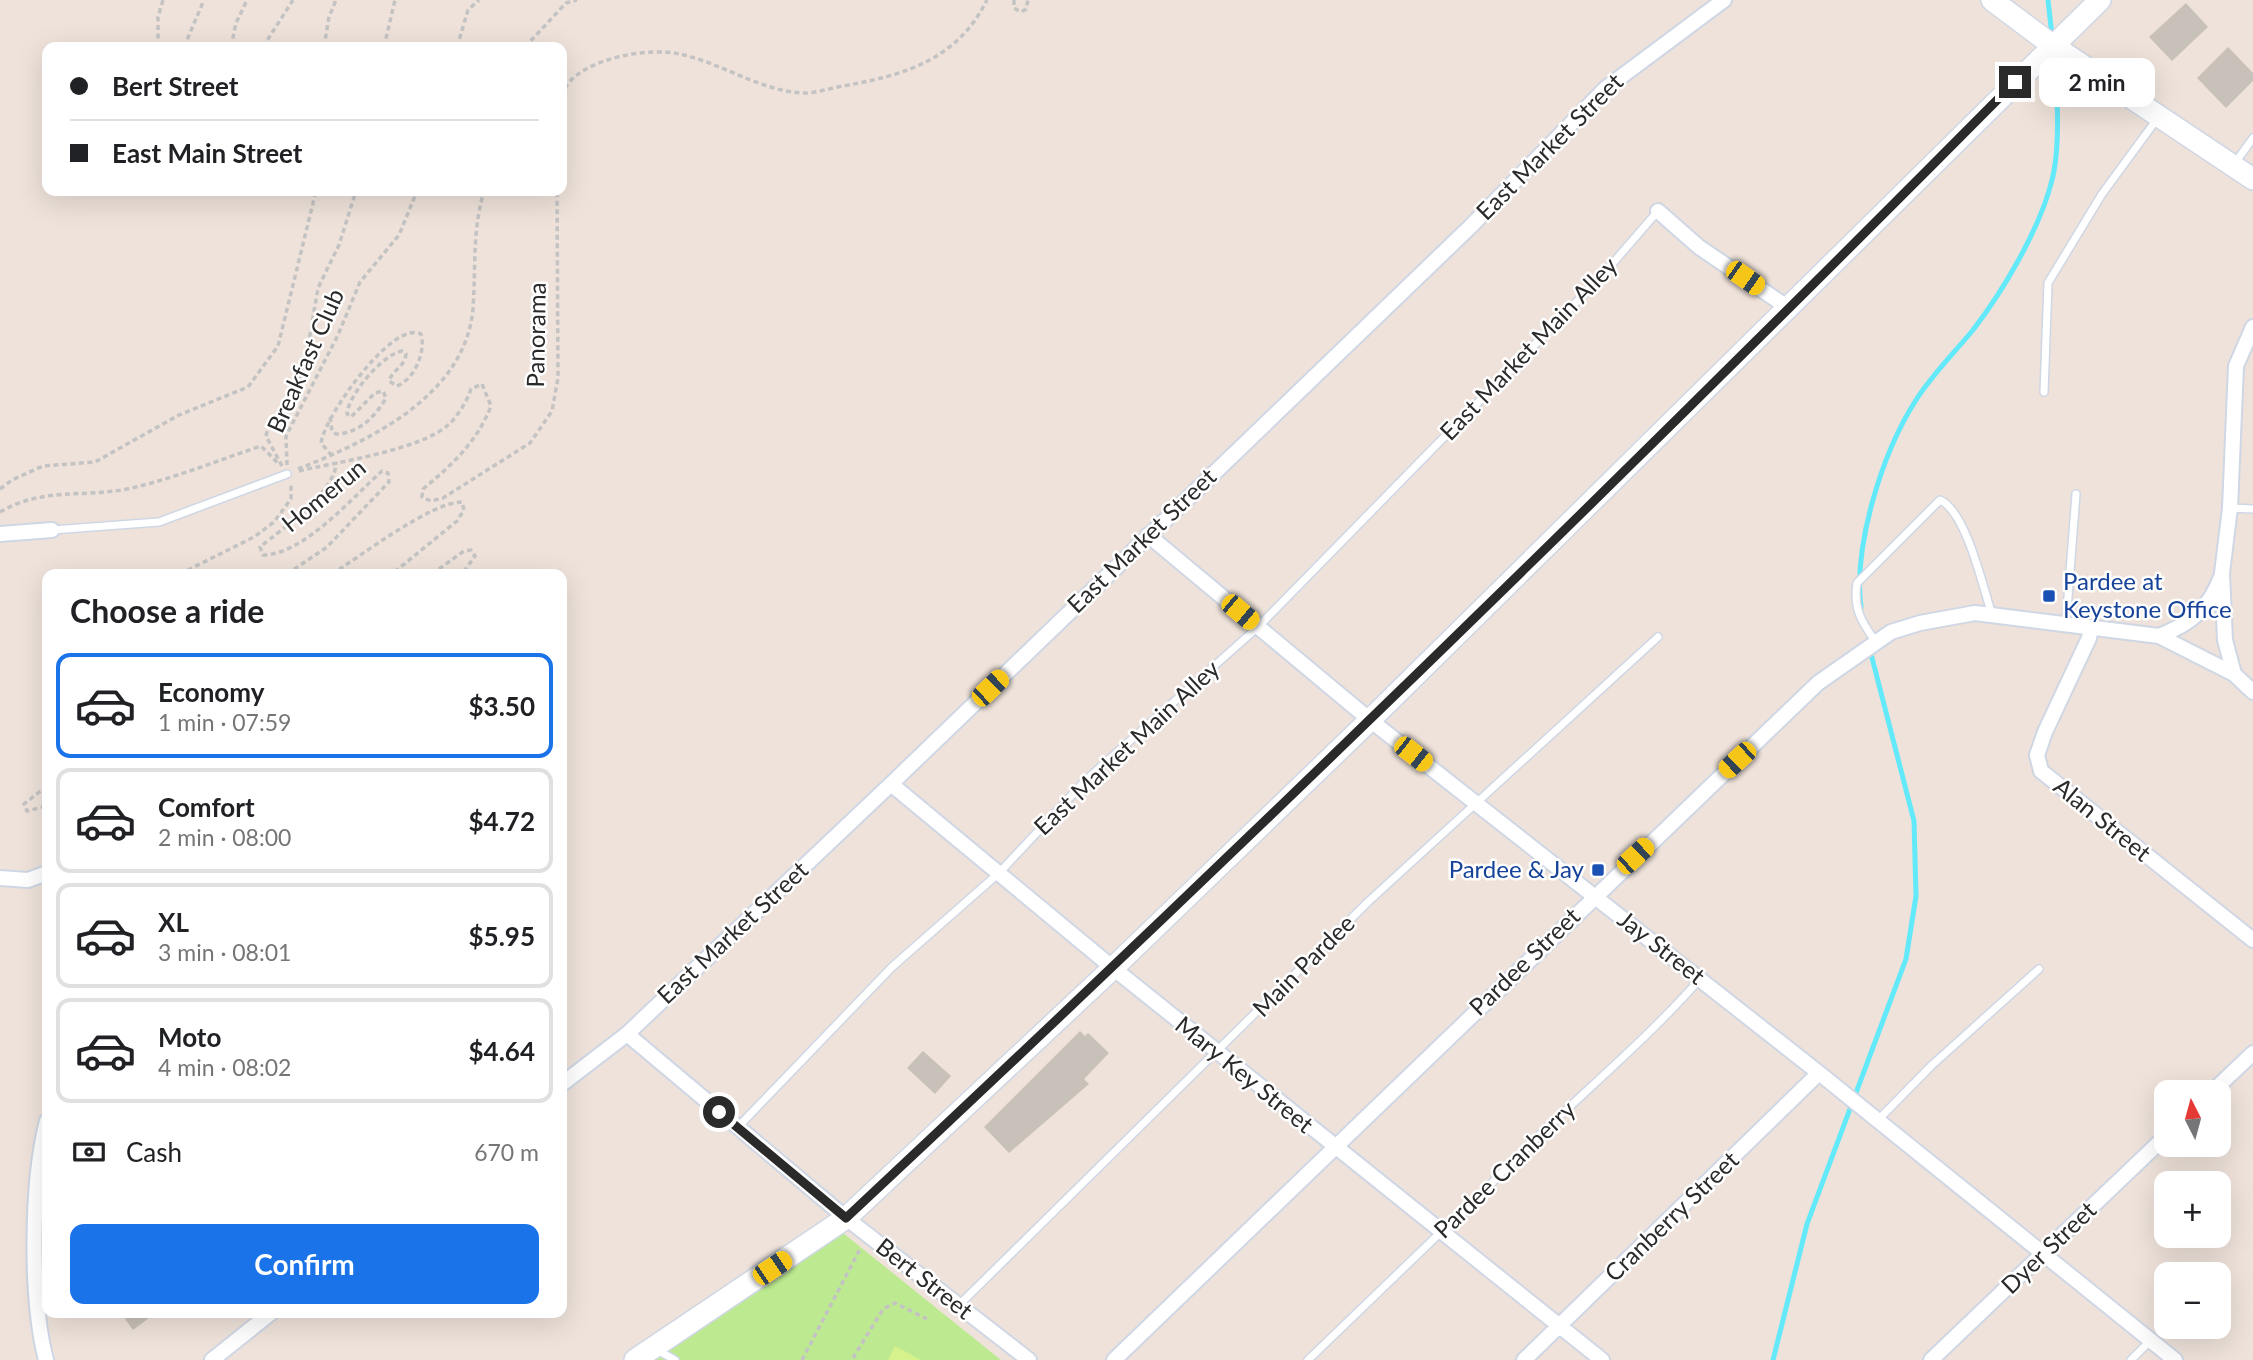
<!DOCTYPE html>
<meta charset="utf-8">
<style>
:root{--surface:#fff;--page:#f6f6f6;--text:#202124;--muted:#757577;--line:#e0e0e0;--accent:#1a73e8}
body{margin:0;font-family:Lato,sans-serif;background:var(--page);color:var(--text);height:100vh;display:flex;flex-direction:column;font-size:26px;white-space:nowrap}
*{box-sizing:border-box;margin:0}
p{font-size:23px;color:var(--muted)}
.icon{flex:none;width:38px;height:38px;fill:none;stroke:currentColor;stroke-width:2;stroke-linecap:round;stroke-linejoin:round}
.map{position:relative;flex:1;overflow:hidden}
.drawer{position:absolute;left:42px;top:569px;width:525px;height:749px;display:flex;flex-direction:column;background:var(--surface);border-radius:14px;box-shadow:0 7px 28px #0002}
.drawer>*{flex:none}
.top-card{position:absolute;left:42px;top:42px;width:525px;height:154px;border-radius:14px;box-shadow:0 7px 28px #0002;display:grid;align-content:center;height:154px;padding:0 28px;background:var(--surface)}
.needle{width:46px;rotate:354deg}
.tools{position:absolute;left:2154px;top:1080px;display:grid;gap:14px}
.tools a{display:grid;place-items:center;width:77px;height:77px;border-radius:14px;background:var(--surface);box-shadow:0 7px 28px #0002;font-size:35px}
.end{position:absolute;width:32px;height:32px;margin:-16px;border:9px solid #2a2a2a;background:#fff;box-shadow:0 0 0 4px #fff}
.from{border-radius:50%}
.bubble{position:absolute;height:49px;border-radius:14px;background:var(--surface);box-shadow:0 7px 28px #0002;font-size:23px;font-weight:700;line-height:49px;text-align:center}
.car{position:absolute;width:21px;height:42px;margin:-21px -10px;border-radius:9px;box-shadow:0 0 5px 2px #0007;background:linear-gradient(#f5c518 24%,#345 0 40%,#f5c518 0 76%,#345 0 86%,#f5c518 0)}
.top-card b{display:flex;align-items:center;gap:24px;height:66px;font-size:26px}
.top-card b+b{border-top:2px solid var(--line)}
.top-card i{width:18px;height:18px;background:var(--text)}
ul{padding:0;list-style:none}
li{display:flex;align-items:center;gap:21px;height:105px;margin:0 14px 10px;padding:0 14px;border:4px solid var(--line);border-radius:14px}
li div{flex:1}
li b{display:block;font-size:26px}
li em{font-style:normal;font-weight:700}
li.current{border-color:var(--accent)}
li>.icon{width:63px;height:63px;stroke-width:1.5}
h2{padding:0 28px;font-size:32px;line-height:84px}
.pay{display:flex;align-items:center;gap:18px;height:77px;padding:0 28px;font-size:26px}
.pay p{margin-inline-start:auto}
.primary-button{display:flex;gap:14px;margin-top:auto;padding:14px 28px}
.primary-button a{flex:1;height:80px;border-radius:14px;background:var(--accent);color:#fff;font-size:28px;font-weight:700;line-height:80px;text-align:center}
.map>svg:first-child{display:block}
</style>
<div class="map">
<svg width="2253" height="1360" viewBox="0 0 2253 1360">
<rect width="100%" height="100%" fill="#eee2da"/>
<path fill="#bdea91" d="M843,1233L1001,1360H654Z"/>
<path fill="#d6f28c" d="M895,1346L921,1360H888Z"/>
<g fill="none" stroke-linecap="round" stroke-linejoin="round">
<path stroke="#62e9fa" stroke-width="5" d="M2048,0L2052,36
M1861,608C1853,546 1882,453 1916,400C1932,375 1954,353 1973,330C2003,291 2040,229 2052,180C2061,145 2057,90 2054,53
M1773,1360L1807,1224L1906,959L1916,896L1914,821L1870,650"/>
</g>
<path fill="#c8c1b9" d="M2186,3L2208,27L2172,61L2149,37Z
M2228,47L2253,73V81L2226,108L2197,78Z
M1080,1031L1085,1036L1088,1033L1109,1053L1084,1079L1089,1084L1009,1153L984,1127Z
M923,1051L951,1076L935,1094L907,1068Z
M120,1312H157L133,1330Z"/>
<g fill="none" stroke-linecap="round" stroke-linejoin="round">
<g stroke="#cfd7e4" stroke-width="10">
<path id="lane" d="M2235,163L2253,138
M2044,392L2048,283L2102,194L2157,119
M2230,508L2253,509
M52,530L159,522L287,474
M2066,623L2076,494
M1875,641C1861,621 1853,608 1857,583L1940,500C1966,511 1983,587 1992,615
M1878,1120L1931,1066L2039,969
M736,1129L892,967L999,873L1086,780L1258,627L1600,278L1658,211
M959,1305L1369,901L1658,637
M657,1350L675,1360
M1308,1360L1441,1232C1468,1213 1486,1188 1509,1165C1572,1101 1641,1046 1700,979
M2131,1360L2150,1341"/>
</g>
<g stroke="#cfd7e4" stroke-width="18">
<path id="street" d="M1658,211L1699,247L1790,309
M0,534L52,530
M1148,535L1370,720L1819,1073L2175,1360
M2091,627L2089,638L2045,732L2037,755L2041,771L2253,940
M2159,636C2190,624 2209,609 2221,577
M2234,674L2225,640L2222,573L2230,508L2236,366L2253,327
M891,784L1113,968L1602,1360
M0,878L28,880L47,873
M627,1034L846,1218L1029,1360
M562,1084L627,1034L891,784L1471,226L1606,88L1724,0
M2212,1092L2253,1053
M46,1360C30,1298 31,1183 47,1121
M212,1360L272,1312
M1114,1360L1818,683L1891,632L1920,623L1975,613L2159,636L2234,674L2253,692
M1524,1360L1819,1073
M1931,1360L2166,1136"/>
</g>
<g stroke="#cfd7e4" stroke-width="24">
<path id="secondary" d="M1992,0L2052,45L2253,179
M635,1360L846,1218L1113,968L1370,720L2100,0"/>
</g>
<path stroke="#c3c3c3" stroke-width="3.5" stroke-dasharray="5 3.5" stroke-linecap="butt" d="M1014,0V8L1021,12L1026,9L1028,0
M158,47V17L163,0
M184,47L204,0
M231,47L236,23L247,0
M263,47L293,0
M324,47L329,17L336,0
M384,47L395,0
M457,47L468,10L479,0
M525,47L566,3L577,0
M562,105C563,99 564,90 567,85C586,58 649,47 680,54C721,63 759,90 801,93C814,94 830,88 843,86C905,75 957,60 987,0
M330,417L332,431L336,434C358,434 376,416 386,398L383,391L375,393L351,417L347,414C348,395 383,354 402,351L406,354C404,368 393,369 389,381L397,386C415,379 426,351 421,334C393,319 324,417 321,443L332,456
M287,465L286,436L338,335L360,282L399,235L417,191
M282,466L266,436L268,428L280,416L298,385L306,358L318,288L339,245L356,191
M298,469C371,440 466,395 473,308C476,266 472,232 484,191
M299,471C337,462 420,450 448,425C458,416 467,401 471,389L482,384L491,406C477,442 452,465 423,489L422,497L431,501L443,498L530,443L552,411L558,378L557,191
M0,489L12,480L43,466L95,462L179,415L248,387L278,346L316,191
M0,512C43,487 81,498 127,489C173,479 216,461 261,446L279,464
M180,574L254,537L274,522L291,499V485
M222,574H234
M287,574L327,547L389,482L388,473L382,471C353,497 303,555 263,555L260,547C282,529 337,491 336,462
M332,574C361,556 431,502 462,502L464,510L457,521L392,574
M432,574L464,551L471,550L475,556L462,574
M47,786L24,804L27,811L47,806
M853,1358L883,1309L895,1303L927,1319
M802,1360L860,1249"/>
<use href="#lane" stroke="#fff" stroke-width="7"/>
<use href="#street" stroke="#fff" stroke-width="14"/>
<use href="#secondary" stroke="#fff" stroke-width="21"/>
</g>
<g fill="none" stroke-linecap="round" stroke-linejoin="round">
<path stroke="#2a2a2a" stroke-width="9" d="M719,1112L846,1218C1243,847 1632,468 2015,82"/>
</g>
<g fill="#1a4fb4" stroke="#fff" stroke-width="2.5">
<rect x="2042" y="589" width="14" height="14" rx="3.5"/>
<rect x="1591" y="863" width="14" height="14" rx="3.5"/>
</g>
<g text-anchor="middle" stroke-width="5" stroke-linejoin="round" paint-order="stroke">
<g font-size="24" fill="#2a2a2a" stroke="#fff">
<text transform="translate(1550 147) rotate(-45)" y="8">East Market Street</text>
<text transform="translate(537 335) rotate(-89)" y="8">Panorama</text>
<text transform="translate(1529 349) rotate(-46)" y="8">East Market Main Alley</text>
<text transform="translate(306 361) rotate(-66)" y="8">Breakfast Club</text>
<text transform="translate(324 496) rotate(-39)" y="8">Homerun</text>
<text transform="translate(1142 541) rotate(-44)" y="8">East Market Street</text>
<text transform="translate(1127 748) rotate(-43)" y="8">East Market Main Alley</text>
<text transform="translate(2102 820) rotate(39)" y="8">Alan Street</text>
<text transform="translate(733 933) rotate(-43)" y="8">East Market Street</text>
<text transform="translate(1661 948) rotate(38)" y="8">Jay Street</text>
<text transform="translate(1525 962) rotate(-44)" y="8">Pardee Street</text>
<text transform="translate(1304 966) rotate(-45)" y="8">Main Pardee</text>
<text transform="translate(1244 1075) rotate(39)" y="8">Mary Key Street</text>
<text transform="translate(1505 1170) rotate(-44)" y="8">Pardee Cranberry</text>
<text transform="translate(1672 1217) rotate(-44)" y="8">Cranberry Street</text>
<text transform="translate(2049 1248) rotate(-44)" y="8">Dyer Street</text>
<text transform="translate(924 1279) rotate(38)" y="8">Bert Street</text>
</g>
<g font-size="24" fill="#164399" stroke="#fff" text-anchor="start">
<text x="2063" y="590">Pardee at<tspan x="2063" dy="28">Keystone Office</tspan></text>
<text x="1584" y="878" text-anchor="end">Pardee &amp; Jay</text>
</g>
</g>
</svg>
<div class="tools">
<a><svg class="needle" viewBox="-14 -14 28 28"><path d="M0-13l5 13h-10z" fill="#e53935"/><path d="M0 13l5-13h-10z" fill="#757577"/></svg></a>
<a>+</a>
<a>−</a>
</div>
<i class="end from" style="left:719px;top:1112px"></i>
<i class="end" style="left:2015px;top:82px"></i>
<div class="bubble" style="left:2039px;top:58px;width:116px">2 min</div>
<i class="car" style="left:1745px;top:278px;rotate:125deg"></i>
<i class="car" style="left:1240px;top:612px;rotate:130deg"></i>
<i class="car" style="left:990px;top:688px;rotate:46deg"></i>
<i class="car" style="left:1413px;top:754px;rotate:128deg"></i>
<i class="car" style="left:1737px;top:760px;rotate:227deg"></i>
<i class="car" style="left:1635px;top:856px;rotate:47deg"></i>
<i class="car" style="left:772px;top:1268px;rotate:56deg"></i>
<div class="top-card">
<b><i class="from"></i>Bert Street</b>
<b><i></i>East Main Street</b>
</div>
<section class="drawer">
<h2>Choose a ride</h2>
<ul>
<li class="current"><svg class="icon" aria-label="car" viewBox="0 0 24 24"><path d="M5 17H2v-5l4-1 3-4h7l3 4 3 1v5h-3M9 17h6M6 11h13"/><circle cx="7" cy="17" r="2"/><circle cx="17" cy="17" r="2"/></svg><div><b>Economy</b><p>1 min · 07:59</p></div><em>$3.50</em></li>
<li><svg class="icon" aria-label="car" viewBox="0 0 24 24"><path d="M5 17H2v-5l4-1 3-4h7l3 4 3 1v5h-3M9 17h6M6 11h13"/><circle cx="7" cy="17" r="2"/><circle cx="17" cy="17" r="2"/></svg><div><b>Comfort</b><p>2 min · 08:00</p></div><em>$4.72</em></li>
<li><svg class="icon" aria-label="car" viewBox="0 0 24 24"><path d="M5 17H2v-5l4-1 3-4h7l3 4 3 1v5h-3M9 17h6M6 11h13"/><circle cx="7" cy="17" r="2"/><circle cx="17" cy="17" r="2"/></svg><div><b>XL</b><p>3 min · 08:01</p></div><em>$5.95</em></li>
<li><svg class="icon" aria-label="car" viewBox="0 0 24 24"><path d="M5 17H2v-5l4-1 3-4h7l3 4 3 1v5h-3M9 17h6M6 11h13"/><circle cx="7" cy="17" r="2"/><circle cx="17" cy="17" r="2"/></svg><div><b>Moto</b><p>4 min · 08:02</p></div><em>$4.64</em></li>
</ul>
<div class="pay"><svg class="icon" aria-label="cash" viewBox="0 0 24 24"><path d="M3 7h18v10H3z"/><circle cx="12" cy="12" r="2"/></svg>Cash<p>670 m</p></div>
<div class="primary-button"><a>Confirm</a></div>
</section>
</div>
